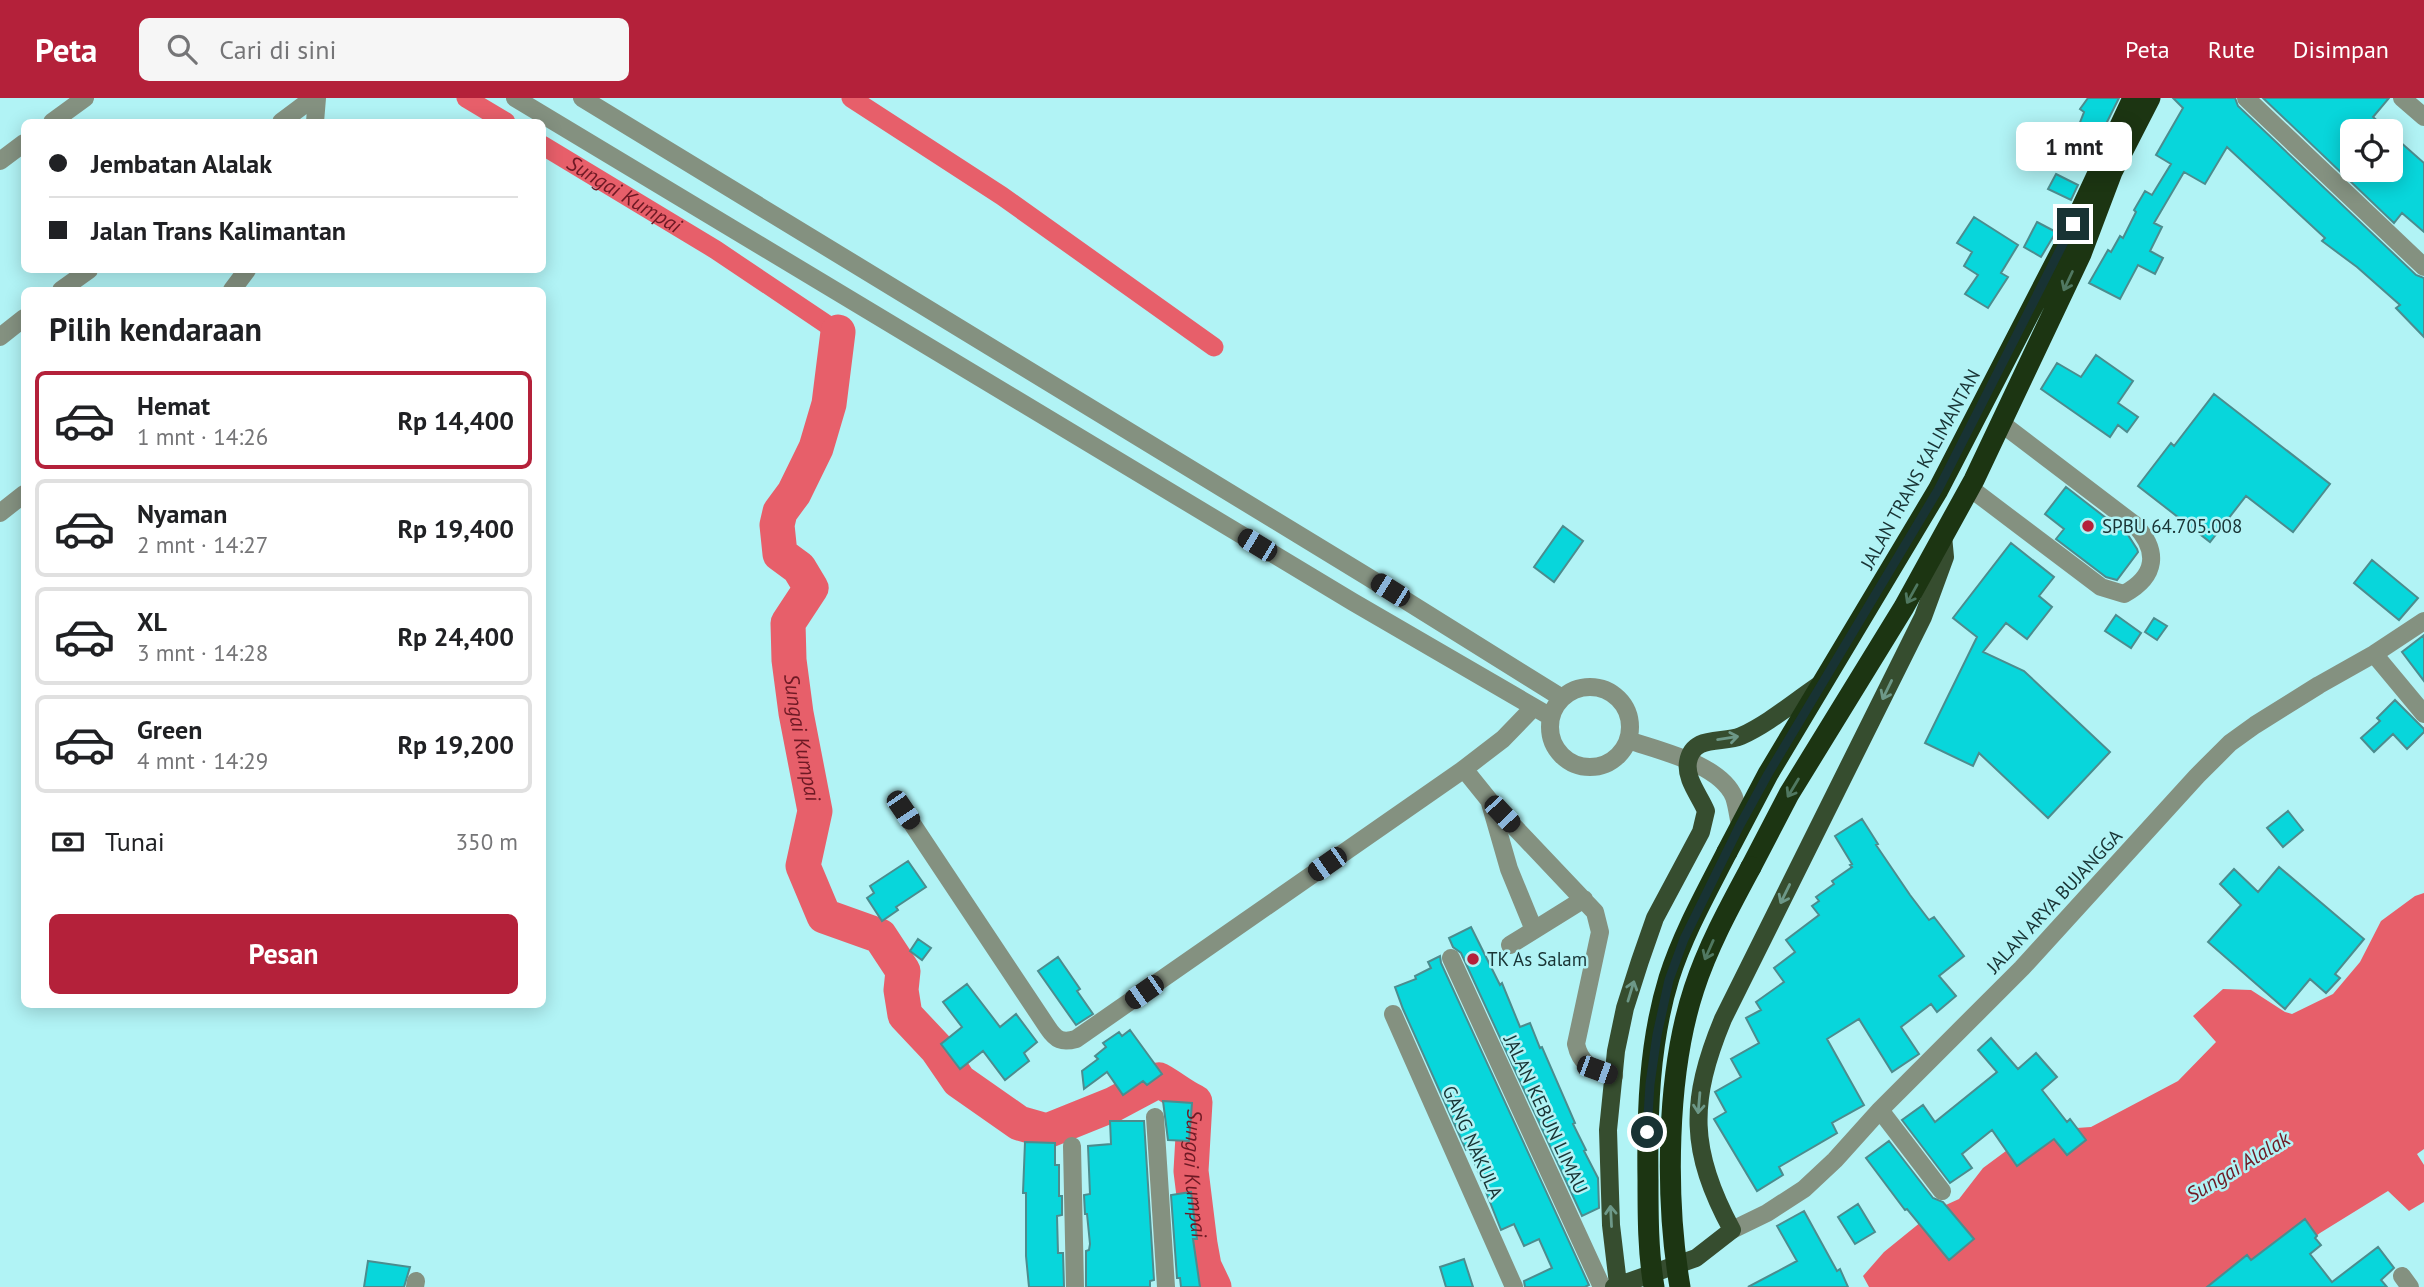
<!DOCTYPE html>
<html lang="id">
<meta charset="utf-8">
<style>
:root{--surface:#fff;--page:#f6f6f6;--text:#202124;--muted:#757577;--line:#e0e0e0;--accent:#b4213a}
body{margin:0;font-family:"PT Sans",sans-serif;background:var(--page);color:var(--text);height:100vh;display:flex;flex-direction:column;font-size:26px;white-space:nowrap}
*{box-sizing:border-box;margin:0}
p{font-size:23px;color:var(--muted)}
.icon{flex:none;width:38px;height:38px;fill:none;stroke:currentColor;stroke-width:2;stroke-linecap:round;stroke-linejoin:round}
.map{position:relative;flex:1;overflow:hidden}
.side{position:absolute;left:21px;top:189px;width:525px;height:721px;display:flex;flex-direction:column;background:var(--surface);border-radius:10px;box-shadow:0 4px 18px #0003}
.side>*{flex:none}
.banner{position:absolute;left:21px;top:21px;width:525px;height:154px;border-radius:10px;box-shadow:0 4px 18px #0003;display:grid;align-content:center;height:154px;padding:0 28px;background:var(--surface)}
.controls{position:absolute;left:2340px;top:21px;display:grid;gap:14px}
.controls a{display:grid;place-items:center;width:63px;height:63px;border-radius:10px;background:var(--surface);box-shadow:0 4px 18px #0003;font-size:35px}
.end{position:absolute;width:32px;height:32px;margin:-16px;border:9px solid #183334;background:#fff;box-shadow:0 0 0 4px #fff}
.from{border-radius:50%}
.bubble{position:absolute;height:49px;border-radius:10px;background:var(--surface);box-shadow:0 4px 18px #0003;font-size:23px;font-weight:800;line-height:49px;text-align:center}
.car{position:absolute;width:21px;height:42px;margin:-21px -10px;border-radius:9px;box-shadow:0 0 5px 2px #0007;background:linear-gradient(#222 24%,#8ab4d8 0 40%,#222 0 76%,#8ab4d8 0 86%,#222 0)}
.banner b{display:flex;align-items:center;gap:24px;height:66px;font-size:26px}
.banner b+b{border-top:2px solid var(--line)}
.banner i{width:18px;height:18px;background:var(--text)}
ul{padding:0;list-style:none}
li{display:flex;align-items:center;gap:21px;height:98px;margin:0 14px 10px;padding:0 14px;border:4px solid var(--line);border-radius:10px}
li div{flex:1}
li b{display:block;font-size:26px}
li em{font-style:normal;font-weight:800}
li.active{border-color:var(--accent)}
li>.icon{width:63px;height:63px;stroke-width:1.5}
h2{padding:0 28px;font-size:32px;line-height:84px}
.pay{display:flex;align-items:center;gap:18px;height:77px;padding:0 28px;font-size:26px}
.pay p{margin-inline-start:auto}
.button{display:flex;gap:14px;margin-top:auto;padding:14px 28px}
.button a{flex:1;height:80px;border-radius:10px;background:var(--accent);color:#fff;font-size:28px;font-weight:800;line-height:80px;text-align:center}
header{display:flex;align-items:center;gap:42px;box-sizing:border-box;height:98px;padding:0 35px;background:var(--accent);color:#fff}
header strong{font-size:33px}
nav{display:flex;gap:38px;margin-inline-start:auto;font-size:24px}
.search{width:490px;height:63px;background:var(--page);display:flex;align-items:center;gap:18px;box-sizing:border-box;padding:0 24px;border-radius:10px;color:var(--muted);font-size:26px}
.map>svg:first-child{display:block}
</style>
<header>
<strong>Peta</strong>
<div class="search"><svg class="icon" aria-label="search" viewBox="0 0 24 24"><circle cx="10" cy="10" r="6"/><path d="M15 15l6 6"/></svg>Cari di sini</div>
<nav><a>Peta</a><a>Rute</a><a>Disimpan</a></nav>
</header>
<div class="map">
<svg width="2424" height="1189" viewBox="0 0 2424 1189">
<rect width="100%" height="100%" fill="#b1f3f5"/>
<path fill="#e75f6a" d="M2424,795V1051L2417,1056L2424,1067V1104L2409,1113L2388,1093L2320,1135L2248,1189H1869L1863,1178L1884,1154L1937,1111L1959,1101L1983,1070L2033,1033L2091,1029L2178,983L2216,944L2193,918L2223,891L2251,892L2285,914L2292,916L2333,896L2360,864L2381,823L2415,798Z"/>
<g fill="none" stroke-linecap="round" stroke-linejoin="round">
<g stroke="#e75f6a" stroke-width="19">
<path d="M466,0L506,24"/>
<path d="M851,0L1002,98L1214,249"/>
<path id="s1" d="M542,47L716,152L838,234"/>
</g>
<path stroke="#e75f6a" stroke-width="35" id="s2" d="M838,234L829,306L816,350L794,395L780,414L777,427L780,456L799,470L811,490L788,525L789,562L796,615L815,713L803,768L824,818L880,838L903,873L901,892L905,917L937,951L959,983L1019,1025L1047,1033L1114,1006L1159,982C1172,989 1182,998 1195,1004L1191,1073L1200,1146L1204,1168L1214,1189"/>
</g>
<path fill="#08d6db" stroke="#4c8c8e" stroke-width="2" d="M2088,0H2119L2095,48L2074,40L2084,14L2080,11Z
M2173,0H2235L2238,8L2416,177L2424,180V239L2396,210L2400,207L2357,169L2322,143L2325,140L2227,49L2205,86L2184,74L2154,125L2162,129L2150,153L2163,160L2155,176L2138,167L2120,201L2089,185L2108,152L2111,154L2120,138L2123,140L2136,114L2134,112L2145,93L2152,97L2171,66L2156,57L2183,10Z
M2263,0H2389L2373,19L2389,33H2352V72H2390V35L2424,65V134L2402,115L2394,125Z
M2056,76L2078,87L2071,102L2048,91Z
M1974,119L2018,147L2001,175L2008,179L1988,210L1965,196L1978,177L1964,168L1972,154L1957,145Z
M2037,124L2056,134L2041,159L2024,149Z
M2096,257L2133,283L2118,305L2138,319L2127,334L2118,327L2110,339L2041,291L2057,265L2081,279Z
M2214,296L2330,386L2293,434L2246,398L2210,444L2138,388L2171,345L2174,348Z
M2066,389L2128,437L2137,451L2138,454L2117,482L2106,479L2056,441L2064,431L2045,416Z
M1563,428L1583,443L1554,484L1534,469Z
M2011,445L2054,479L2039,498L2052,509L2027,541L2006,525L1983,554L2024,573L2110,654L2048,720L1979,655L1973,668L1925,645L1977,539L1953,520Z
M2372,462L2418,500L2399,522L2354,485Z
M2116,517L2141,535L2131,550L2105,533Z
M2154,520L2167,528L2157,542L2145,534Z
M2424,537V583L2402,554Z
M2395,602L2424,631V634L2407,651L2393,636L2374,654L2361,640L2380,623L2377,620Z
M2288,713L2303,732L2283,749L2267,730Z
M1862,721L1878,746L1876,747L1910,797L1929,822L1934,819L1964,858L1939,878L1956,898L1937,914L1931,906L1901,929L1919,956L1892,974L1859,921L1827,941L1864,1007L1832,1025L1837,1035L1779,1069L1783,1077L1757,1093L1714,1021L1726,1014L1715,994L1741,979L1731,961L1759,945L1746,920L1761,912L1756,904L1784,884L1774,870L1795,854L1786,842L1819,817L1812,808L1819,803L1816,799L1834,786L1832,783L1852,769L1850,767L1852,766L1835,738Z
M908,763L926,789L896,809L898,812L882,823L867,800L874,795L870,788Z
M2279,769L2364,841L2335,876L2340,880L2326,895L2310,881L2285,911L2208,844L2241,807L2220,786L2234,771L2258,794Z
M1471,829L1500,887L1502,885L1520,929L1530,925L1540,950L1542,949L1575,1025L1573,1026L1586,1052L1584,1053L1598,1080L1599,1110L1582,1118L1461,855L1453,849L1449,840Z
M918,841L931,850L922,862L910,853Z
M1440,858L1441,865L1589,1187L1585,1189H1525L1524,1183L1552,1170L1539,1141L1524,1148L1514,1126L1501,1132L1469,1051L1466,1052L1403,911L1395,889L1416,881L1415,878L1431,870L1428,864Z
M1058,859L1080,891L1077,893L1093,916L1076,927L1038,873Z
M967,886L1000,929L1016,916L1037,944L1024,955L1029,963L1005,982L983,953L960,971L941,946L962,929L943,904Z
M1130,932L1162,976L1147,987L1143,983L1123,997L1107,974L1084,991L1082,973L1098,961L1095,958L1106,949L1103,945L1119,934L1122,938Z
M1991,940L2018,971L2036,955L2057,979L2042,992L2067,1024L2070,1021L2086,1042L2067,1057L2054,1041L2017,1068L1992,1032L1962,1056L1972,1070L1950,1085L1902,1022L1923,1007L1935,1024L1997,974L1978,952Z
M1163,1003L1192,1005L1189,1043L1168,1042Z
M1110,1023H1144L1154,1182L1150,1183V1189H1086V1153L1089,1152L1090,1146L1087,1116H1085L1084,1097L1090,1096L1088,1048L1111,1046Z
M1889,1043L1933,1100L1943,1104L1974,1141L1949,1162L1907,1111L1905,1112L1866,1060Z
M1025,1044L1055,1045V1067H1059V1098H1062V1117L1057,1118L1058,1155H1063L1064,1189H1029L1026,1158V1095H1023Z
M1191,1094L1197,1141H1193L1200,1189H1181L1180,1180H1177L1171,1097Z
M1858,1106L1875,1134L1855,1146L1838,1119Z
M1804,1113L1837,1173L1840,1171L1848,1189H1748L1797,1163L1777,1128Z
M2305,1121L2317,1138L2315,1140L2321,1147L2310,1156L2332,1184L2378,1149L2394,1170L2381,1182L2387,1189H2207L2247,1157L2251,1162Z
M1464,1161L1473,1189H1446L1440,1169Z
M368,1163L410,1169L404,1189H364Z"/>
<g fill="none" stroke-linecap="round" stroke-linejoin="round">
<path stroke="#849180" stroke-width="18" d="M515,0L1353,504L1551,619
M582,0L1368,479L1562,600
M2246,0L2424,169
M2402,0L2424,19
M52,24L85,0
M281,24L313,0
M315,24L317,0
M0,63L24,45
M61,192L89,172
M232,192L247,172
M0,239L24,220
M1970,390L2101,489L2124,496C2157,478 2159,453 2135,427L2001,325
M0,415L24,396
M2374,556L2424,616
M1550 629a40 40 0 1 1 80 0a40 40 0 1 1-80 0Z
M1628,642C1660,653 1720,666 1734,699C1737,708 1738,718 1740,727
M1464,671L1489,702L1595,814L1600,834L1576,946C1581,969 1595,971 1614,978
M1490,705L1509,771L1534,832
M903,712L1048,930C1056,942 1062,945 1076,941L1464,671L1503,641L1533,610
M1510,847L1584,801
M1451,860L1602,1189
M1393,916L1514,1189
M1880,1012L1942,1093
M1155,1019L1166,1189
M1072,1048L1075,1189
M1732,1132L1767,1115L1804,1091L1835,1062L1880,1012L2022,870L2197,678L2230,645L2255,627L2319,587L2374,556L2424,523
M2402,1178L2410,1189
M415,1189L416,1183"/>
<path stroke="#364d2f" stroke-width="18" d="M1618,1186L1611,1127L1608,1032L1616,953L1625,910L1640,863L1655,820L1701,734L1706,713C1700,698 1685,681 1688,664C1693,636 1723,646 1741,638C1770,625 1796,602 1822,585
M1614,1189L1696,1160L1732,1132C1689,1053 1689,1003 1723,921L1923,519L1945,459L1943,438"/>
<path stroke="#1c3512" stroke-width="21" d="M1727,754L1768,676L1938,392L2064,148L2133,0
M1751,769L1789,696L1904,509L1974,382L2081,156L2112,74L2150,0"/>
<path stroke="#1c3512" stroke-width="21" d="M1654,1189C1648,1154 1648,1118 1648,1082C1647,1015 1649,945 1669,880C1683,836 1706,795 1727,754
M1680,1189C1665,1101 1666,976 1694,891C1708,848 1730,808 1751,769"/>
</g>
<defs><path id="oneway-shaft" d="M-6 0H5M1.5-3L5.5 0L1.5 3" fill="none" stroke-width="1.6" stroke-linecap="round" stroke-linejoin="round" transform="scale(1.75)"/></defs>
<g stroke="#507861">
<use href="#oneway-shaft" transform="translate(2068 183) rotate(115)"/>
<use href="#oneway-shaft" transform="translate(1912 496) rotate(119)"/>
<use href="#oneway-shaft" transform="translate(1793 690) rotate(121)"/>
<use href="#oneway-shaft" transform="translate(1709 852) rotate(114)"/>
</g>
<g stroke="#6d9888">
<use href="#oneway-shaft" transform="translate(1887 592) rotate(116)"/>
<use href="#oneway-shaft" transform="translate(1728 640) rotate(-9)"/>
<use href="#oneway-shaft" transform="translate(1785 796) rotate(116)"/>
<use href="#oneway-shaft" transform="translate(1631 893) rotate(-73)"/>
<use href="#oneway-shaft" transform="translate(1699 1005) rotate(95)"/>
<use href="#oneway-shaft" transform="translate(1611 1118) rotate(-93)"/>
</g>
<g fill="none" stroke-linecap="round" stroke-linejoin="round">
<path stroke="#183334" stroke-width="9" d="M1647,1034L1650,986L1657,937L1669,882L1684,841L1740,727L1768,676L1938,392L2073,126"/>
</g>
<g fill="#b4213a" stroke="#b1f3f5" stroke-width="2.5">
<circle cx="2088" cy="428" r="7"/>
<circle cx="1473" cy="861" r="7"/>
</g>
<g text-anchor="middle" stroke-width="5" stroke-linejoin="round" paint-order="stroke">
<g font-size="19" fill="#183334" stroke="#b1f3f5">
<text transform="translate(1920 371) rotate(-61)" y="7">JALAN TRANS KALIMANTAN</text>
<text transform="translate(2054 803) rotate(-47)" y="7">JALAN ARYA BUJANGGA</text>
<text transform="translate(1546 1016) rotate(65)" y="7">JALAN KEBUN LIMAU</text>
<text transform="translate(1473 1044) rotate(66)" y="7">GANG NAKULA</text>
</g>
<g font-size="19" fill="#183334" stroke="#b1f3f5" text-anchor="start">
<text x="2102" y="435">SPBU 64.705.008</text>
<text x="1487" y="868">TK As Salam</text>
</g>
<g font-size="21" font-style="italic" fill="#6e1924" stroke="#b1f3f5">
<text dy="7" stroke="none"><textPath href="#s1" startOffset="96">Sungai Kumpai</textPath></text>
<text dy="7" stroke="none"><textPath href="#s2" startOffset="439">Sungai Kumpai</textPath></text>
<text transform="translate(2238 1069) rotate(-31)" y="7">Sungai Alalak</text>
<text dy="7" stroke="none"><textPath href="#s2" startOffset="1195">Sungai Kumpai</textPath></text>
</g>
</g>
</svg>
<div class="controls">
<a><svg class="icon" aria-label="locate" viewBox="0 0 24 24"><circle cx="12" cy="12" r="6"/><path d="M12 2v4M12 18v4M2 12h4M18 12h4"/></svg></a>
</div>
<i class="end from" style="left:1647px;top:1034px"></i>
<i class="end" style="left:2073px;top:126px"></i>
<div class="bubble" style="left:2016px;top:24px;width:116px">1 mnt</div>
<i class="car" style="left:1257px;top:447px;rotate:301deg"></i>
<i class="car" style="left:1390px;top:492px;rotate:302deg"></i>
<i class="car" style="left:903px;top:712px;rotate:146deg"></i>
<i class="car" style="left:1502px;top:716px;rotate:137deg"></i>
<i class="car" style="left:1327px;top:766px;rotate:235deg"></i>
<i class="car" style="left:1144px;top:894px;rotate:235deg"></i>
<i class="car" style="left:1597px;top:972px;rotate:110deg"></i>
<div class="banner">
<b><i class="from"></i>Jembatan Alalak</b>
<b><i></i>Jalan Trans Kalimantan</b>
</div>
<section class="side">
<h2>Pilih kendaraan</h2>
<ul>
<li class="active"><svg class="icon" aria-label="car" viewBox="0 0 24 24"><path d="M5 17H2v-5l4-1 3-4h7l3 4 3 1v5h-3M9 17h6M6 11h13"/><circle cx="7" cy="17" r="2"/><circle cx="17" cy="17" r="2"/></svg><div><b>Hemat</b><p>1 mnt · 14:26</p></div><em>Rp 14,400</em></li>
<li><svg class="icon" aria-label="car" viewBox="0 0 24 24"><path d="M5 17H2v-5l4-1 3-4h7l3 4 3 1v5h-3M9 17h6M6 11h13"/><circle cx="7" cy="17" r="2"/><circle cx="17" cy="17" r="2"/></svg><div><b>Nyaman</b><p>2 mnt · 14:27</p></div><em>Rp 19,400</em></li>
<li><svg class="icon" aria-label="car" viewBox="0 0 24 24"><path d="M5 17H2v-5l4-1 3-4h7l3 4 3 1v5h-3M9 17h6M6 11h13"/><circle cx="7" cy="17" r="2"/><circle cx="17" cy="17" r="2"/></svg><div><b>XL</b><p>3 mnt · 14:28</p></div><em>Rp 24,400</em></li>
<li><svg class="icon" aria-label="car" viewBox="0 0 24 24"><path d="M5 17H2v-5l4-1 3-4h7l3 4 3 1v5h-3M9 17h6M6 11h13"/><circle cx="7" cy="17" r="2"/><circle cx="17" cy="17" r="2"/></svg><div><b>Green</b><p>4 mnt · 14:29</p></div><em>Rp 19,200</em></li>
</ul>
<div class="pay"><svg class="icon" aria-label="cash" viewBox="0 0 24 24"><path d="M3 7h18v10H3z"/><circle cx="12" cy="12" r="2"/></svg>Tunai<p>350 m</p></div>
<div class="button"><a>Pesan</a></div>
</section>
</div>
